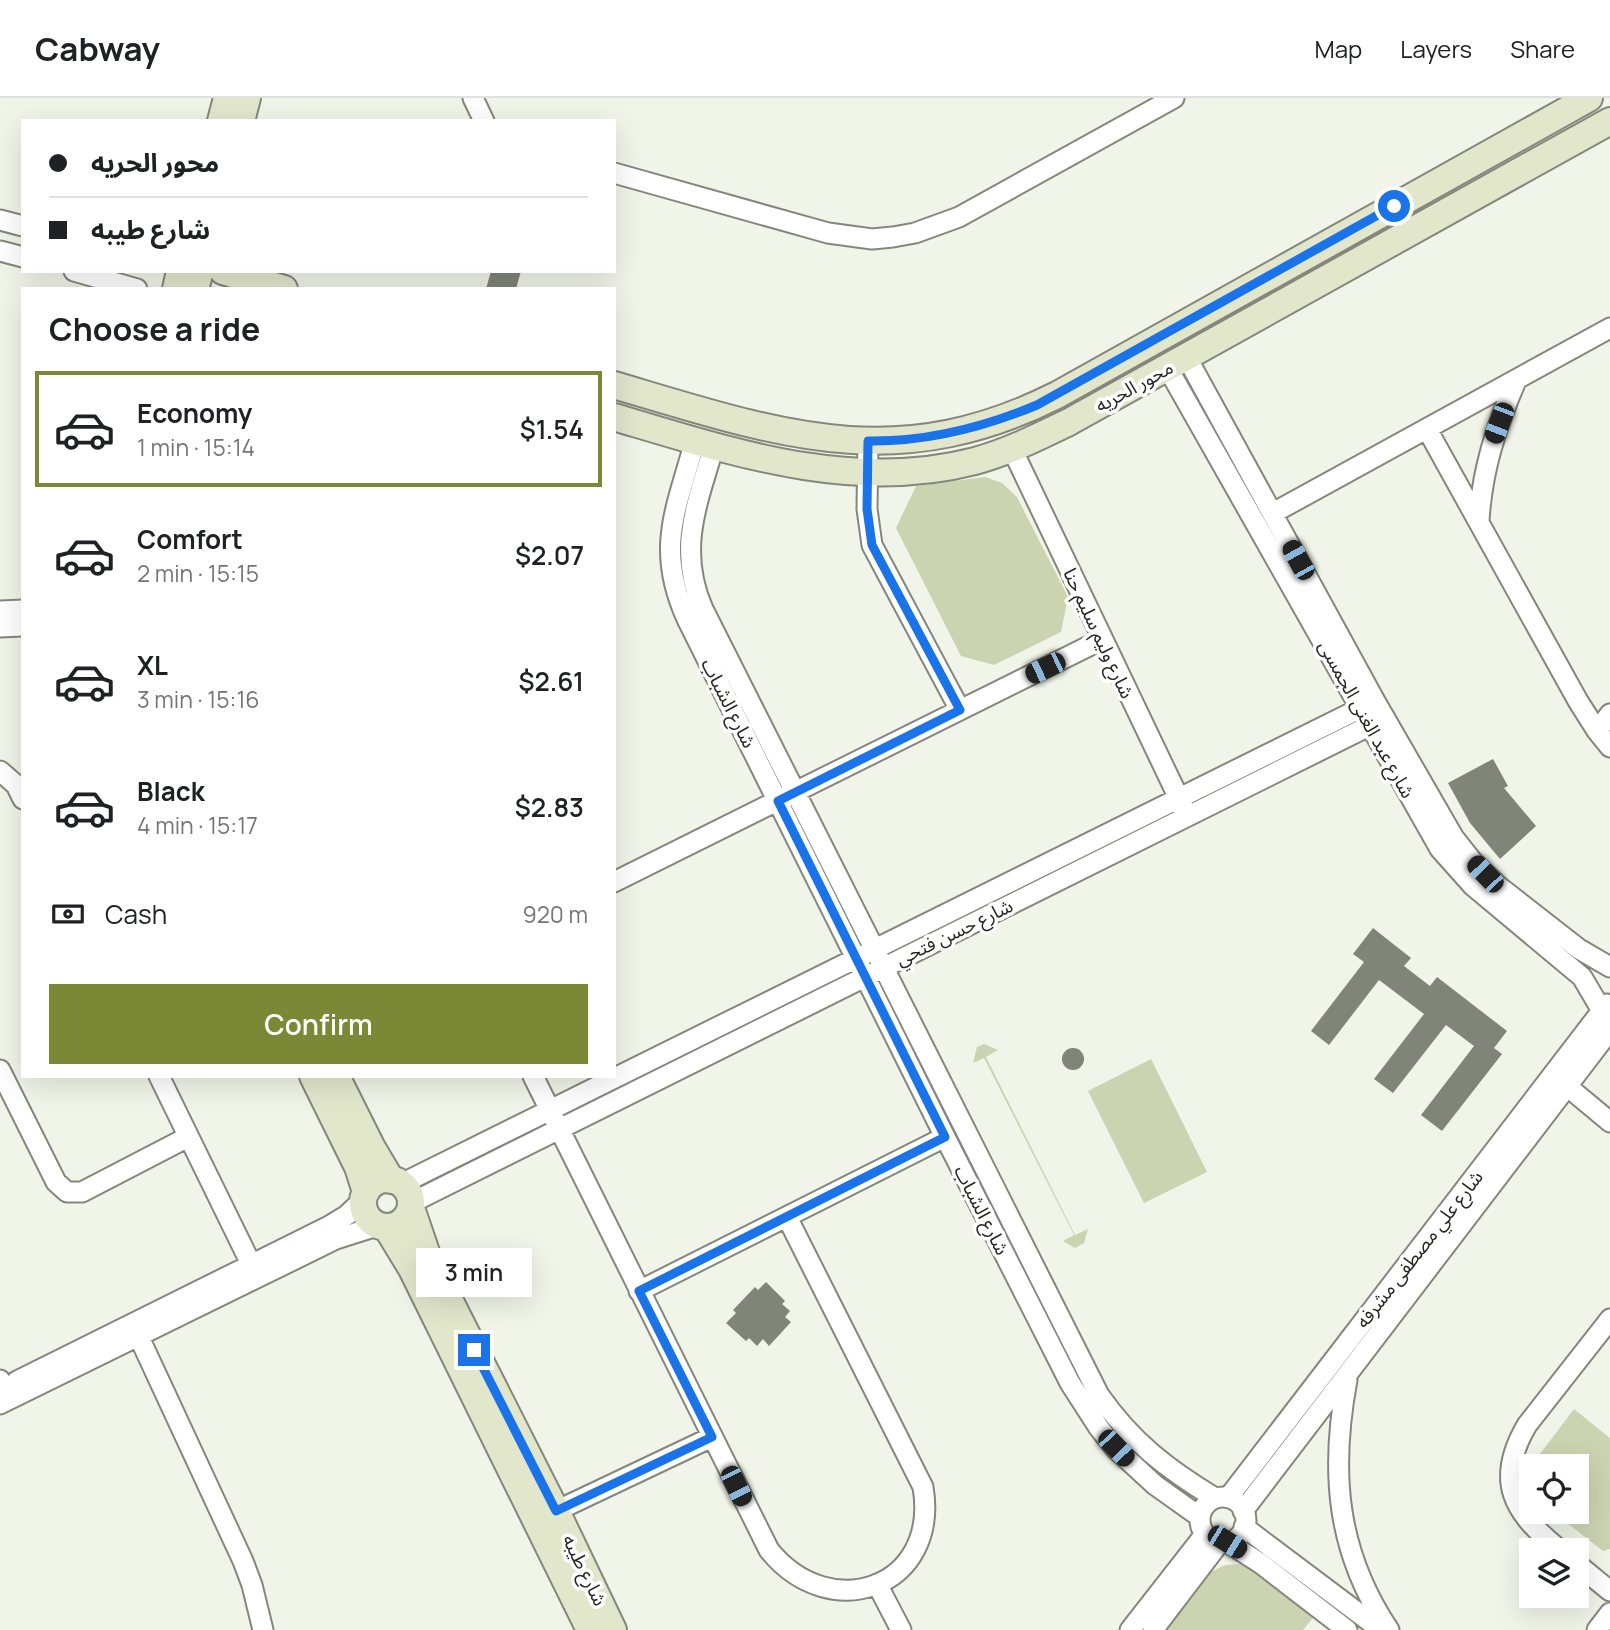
<!DOCTYPE html>
<meta charset="utf-8">
<style>
:root{--surface:#fff;--page:#f6f6f6;--text:#202124;--muted:#757577;--line:#e0e0e0;--accent:#7b8836}
body{margin:0;font-family:Manrope,"Noto Sans Arabic",sans-serif;background:var(--page);color:var(--text);height:100vh;display:flex;flex-direction:column;font-size:26px;white-space:nowrap}
*{box-sizing:border-box;margin:0}
p{font-size:23px;color:var(--muted)}
.icon{flex:none;width:38px;height:38px;fill:none;stroke:currentColor;stroke-width:2;stroke-linecap:round;stroke-linejoin:round}
.map{position:relative;flex:1;overflow:hidden}
.panel{position:absolute;left:21px;top:189px;width:595px;height:791px;display:flex;flex-direction:column;background:var(--surface);border-radius:0px;box-shadow:0 7px 28px #0002}
.panel>*{flex:none}
.guide{position:absolute;left:21px;top:21px;width:595px;height:154px;border-radius:0px;box-shadow:0 7px 28px #0002;display:grid;align-content:center;height:154px;padding:0 28px;background:var(--surface)}
.tools{position:absolute;left:1519px;top:1356px;display:grid;gap:14px}
.tools a{display:grid;place-items:center;width:70px;height:70px;border-radius:0px;background:var(--surface);box-shadow:0 7px 28px #0002;font-size:35px}
.end{position:absolute;width:32px;height:32px;margin:-16px;border:9px solid #1a73e8;background:#fff;box-shadow:0 0 0 4px #fff}
.from{border-radius:50%}
.bubble{position:absolute;height:49px;border-radius:0px;background:var(--surface);box-shadow:0 7px 28px #0002;font-size:23px;font-weight:600;line-height:49px;text-align:center}
.car{position:absolute;width:21px;height:42px;margin:-21px -10px;border-radius:9px;box-shadow:0 0 5px 2px #0007;background:linear-gradient(#222 24%,#8ab4d8 0 40%,#222 0 76%,#8ab4d8 0 86%,#222 0)}
.guide b{display:flex;align-items:center;gap:24px;height:66px;font-size:26px}
.guide b+b{border-top:2px solid var(--line)}
.guide i{width:18px;height:18px;background:var(--text)}
ul{padding:0;list-style:none}
li{display:flex;align-items:center;gap:21px;height:116px;margin:0 14px 10px;padding:0 14px;border:4px solid transparent;border-radius:0px}
li div{flex:1}
li b{display:block;font-size:26px}
li em{font-style:normal;font-weight:600}
li.on{border-color:var(--accent)}
li>.icon{width:63px;height:63px;stroke-width:1.5}
h2{padding:0 28px;font-size:32px;line-height:84px}
.pay{display:flex;align-items:center;gap:18px;height:77px;padding:0 28px;font-size:26px}
.pay p{margin-inline-start:auto}
.cta{display:flex;gap:14px;margin-top:auto;padding:14px 28px}
.cta a{flex:1;height:80px;border-radius:0px;background:var(--accent);color:#fff;font-size:28px;font-weight:600;line-height:80px;text-align:center}
header{display:flex;align-items:center;gap:42px;box-sizing:border-box;height:98px;padding:0 35px;background:var(--surface);border-bottom:2px solid var(--line)}
header strong{font-size:33px}
nav{display:flex;gap:38px;margin-inline-start:auto;font-size:24px}
.map>svg:first-child{display:block}
</style>
<header>
<strong>Cabway</strong>
<nav><a>Map</a><a>Layers</a><a>Share</a></nav>
</header>
<div class="map">
<svg width="1610" height="1532" viewBox="0 0 1610 1532">
<rect width="100%" height="100%" fill="#f1f4e8"/>
<path fill="#cbd3b1" d="M985,379L1002,385L1017,399L1068,499L1061,534L994,567L961,558L896,430L916,388Z
M984,946L998,952L986,959L1075,1137L1088,1131L1084,1145L1075,1150L1063,1143L1074,1137L984,960L973,965L977,949Z
M1151,961L1207,1074L1144,1105L1088,993Z
M1574,1311L1610,1340V1451L1603,1453L1553,1414H1577V1368H1538L1540,1356Z
M1240,1466L1254,1470L1315,1517L1303,1532H1162L1211,1474L1225,1467Z"/>
<path fill="#818479" d="M491,173H521L516,191H486Z
M1493,661L1508,688L1504,690L1536,728L1500,761L1470,725L1448,685Z
M1373,830L1411,860L1404,868L1430,888L1437,879L1507,933L1494,950L1502,956L1442,1033L1421,1017L1474,948L1446,927L1393,995L1374,981L1424,916L1379,882L1329,947L1311,933L1364,864L1353,856Z
M1062 961a11 11 0 1 1 22 0a11 11 0 1 1-22 0Z
M766,1184L785,1203L782,1206L790,1213L785,1219L791,1224L769,1248L763,1241L757,1248L749,1240L746,1243L726,1225L736,1215L733,1212L755,1189L758,1192Z"/>
<g fill="none" stroke-linecap="round" stroke-linejoin="round">
<g stroke="#85877d" stroke-width="23">
<path id="minor" d="M473,0L484,23
M614,75L828,135L872,141L893,139L915,135L959,119L1174,0
M0,122L23,128
M0,153L23,159
M74,173L137,191
M1186,258L1375,603L1454,740L1473,764L1497,787L1579,851L1610,869
M1167,269L1440,751L1473,788L1582,879L1602,913L1607,936
M1427,331L1578,603L1597,633L1610,649
M695,343C676,412 655,451 687,521L945,1039L1070,1285L1099,1330L1116,1351L1155,1387L1200,1419
M868,343L867,411L872,447L960,612
M714,348C697,406 677,452 703,511L1099,1297C1132,1344 1167,1371 1215,1400
M1012,351L1184,711
M1273,415L1610,230
M1479,423C1482,372 1496,329 1516,283
M0,513L23,512
M0,529L23,528
M1597,633L1610,616
M0,673L16,687L23,701
M614,784L1101,542
M0,972L56,1084L67,1094H82L188,1039
M159,978L251,1166
M533,978L769,1452C830,1528 940,1490 923,1389L787,1119
M1568,989L1610,1024
M401,1086L1375,603
M411,1105L1385,620
M639,1193L945,1039
M139,1239L243,1463L252,1487L263,1532
M0,1282L4,1290
M1347,1282C1330,1373 1336,1453 1389,1532
M17,1283L329,1128L347,1117L363,1102
M0,1306L336,1141L377,1128
M1200 1422a23 23 0 1 1 46 0a23 23 0 1 1-46 0Z
M1228,1400L1607,906
M556,1413L712,1339
M1243,1413L1610,932
M1244,1429L1381,1532
M1227,1444L1260,1465L1347,1532
M1560,1452C1513,1415 1494,1383 1527,1327L1610,1221
M1577,1466L1610,1493
M877,1486L901,1532
M1130,1532L1205,1436
M1153,1532L1220,1444
M1597,1532L1610,1515"/>
</g>
<g stroke="#85877d" stroke-width="30">
<path id="secondary" d="M221,23L227,0
M241,23L247,0
M223,173L284,191
M176,191L180,173
M195,191L200,173
M614,287C777,335 894,379 1057,297L1589,0
M614,319C732,354 852,395 975,363C1008,354 1038,339 1069,324L1610,23
M313,978L358,1069L366,1094
M336,978L372,1050L391,1082
M363 1105a24 24 0 1 1 48 0a24 24 0 1 1-48 0Z
M411,1110L428,1160L556,1413L613,1532
M387,1130L412,1171L590,1532"/>
</g>
<use href="#minor" stroke="#fff" stroke-width="19"/>
<use href="#secondary" stroke="#e2e7cc" stroke-width="26"/>
</g>
<g fill="none" stroke-linecap="round" stroke-linejoin="round">
<path stroke="#1a73e8" stroke-width="9" d="M474,1252L556,1413L712,1339L639,1193L945,1039L778,703L960,612L872,447L867,411L868,343C927,344 982,330 1037,307L1394,108"/>
</g>
<g text-anchor="middle" stroke-width="7" stroke-linejoin="round" paint-order="stroke">
<g font-size="19" fill="#262723" stroke="#fff">
<text transform="translate(1134 288) rotate(-29)" y="7">محور الحريه</text>
<text transform="translate(1099 535) rotate(65)" y="7">شارع وليم سليم حنا</text>
<text transform="translate(729 605) rotate(63)" y="7">شارع الشباب</text>
<text transform="translate(1367 621) rotate(61)" y="7">شارع عبد الغنى الجمسى</text>
<text transform="translate(954 834) rotate(-26)" y="7">شارع حسن فتحي</text>
<text transform="translate(982 1112) rotate(63)" y="7">شارع الشباب</text>
<text transform="translate(1419 1151) rotate(-52)" y="7">شارع علي مصطفى مشرفه</text>
<text transform="translate(585 1472) rotate(64)" y="7">شارع طيبه</text>
</g>
</g>
</svg>
<div class="tools">
<a><svg class="icon" aria-label="locate" viewBox="0 0 24 24"><circle cx="12" cy="12" r="6"/><path d="M12 2v4M12 18v4M2 12h4M18 12h4"/></svg></a>
<a><svg class="icon" aria-label="layers" viewBox="0 0 24 24"><path d="M12 4l9 5-9 5-9-5zM3 14l9 5 9-5"/></svg></a>
</div>
<i class="end from" style="left:1394px;top:108px"></i>
<i class="end" style="left:474px;top:1252px"></i>
<div class="bubble" style="left:416px;top:1150px;width:116px">3 min</div>
<i class="car" style="left:1499px;top:325px;rotate:201deg"></i>
<i class="car" style="left:1298px;top:462px;rotate:331deg"></i>
<i class="car" style="left:1045px;top:570px;rotate:244deg"></i>
<i class="car" style="left:1485px;top:776px;rotate:316deg"></i>
<i class="car" style="left:1116px;top:1350px;rotate:136deg"></i>
<i class="car" style="left:736px;top:1388px;rotate:154deg"></i>
<i class="car" style="left:1227px;top:1444px;rotate:122deg"></i>
<div class="guide">
<b><i class="from"></i>محور الحريه</b>
<b><i></i>شارع طيبه</b>
</div>
<section class="panel">
<h2>Choose a ride</h2>
<ul>
<li class="on"><svg class="icon" aria-label="car" viewBox="0 0 24 24"><path d="M5 17H2v-5l4-1 3-4h7l3 4 3 1v5h-3M9 17h6M6 11h13"/><circle cx="7" cy="17" r="2"/><circle cx="17" cy="17" r="2"/></svg><div><b>Economy</b><p>1 min · 15:14</p></div><em>$1.54</em></li>
<li><svg class="icon" aria-label="car" viewBox="0 0 24 24"><path d="M5 17H2v-5l4-1 3-4h7l3 4 3 1v5h-3M9 17h6M6 11h13"/><circle cx="7" cy="17" r="2"/><circle cx="17" cy="17" r="2"/></svg><div><b>Comfort</b><p>2 min · 15:15</p></div><em>$2.07</em></li>
<li><svg class="icon" aria-label="car" viewBox="0 0 24 24"><path d="M5 17H2v-5l4-1 3-4h7l3 4 3 1v5h-3M9 17h6M6 11h13"/><circle cx="7" cy="17" r="2"/><circle cx="17" cy="17" r="2"/></svg><div><b>XL</b><p>3 min · 15:16</p></div><em>$2.61</em></li>
<li><svg class="icon" aria-label="car" viewBox="0 0 24 24"><path d="M5 17H2v-5l4-1 3-4h7l3 4 3 1v5h-3M9 17h6M6 11h13"/><circle cx="7" cy="17" r="2"/><circle cx="17" cy="17" r="2"/></svg><div><b>Black</b><p>4 min · 15:17</p></div><em>$2.83</em></li>
</ul>
<div class="pay"><svg class="icon" aria-label="cash" viewBox="0 0 24 24"><path d="M3 7h18v10H3z"/><circle cx="12" cy="12" r="2"/></svg>Cash<p>920 m</p></div>
<div class="cta"><a>Confirm</a></div>
</section>
</div>
